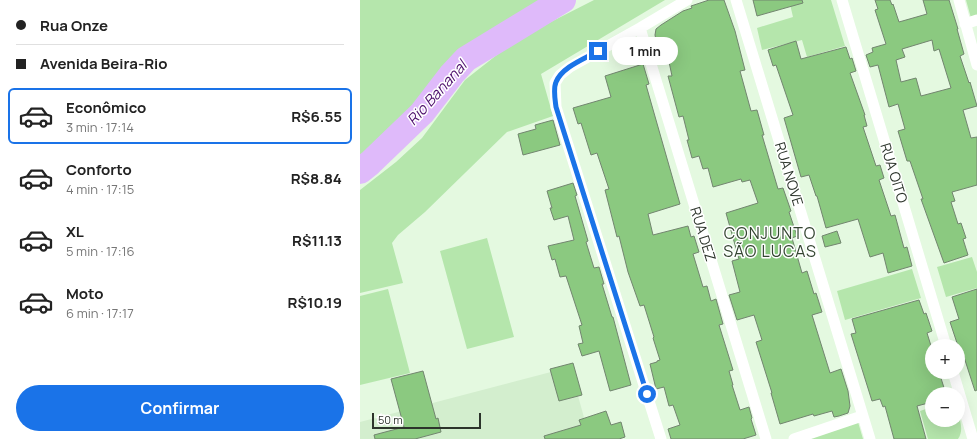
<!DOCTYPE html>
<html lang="pt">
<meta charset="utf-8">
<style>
:root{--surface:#fff;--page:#f2f2f2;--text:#222;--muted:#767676;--line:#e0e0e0;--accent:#1a73e8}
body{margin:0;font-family:Manrope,sans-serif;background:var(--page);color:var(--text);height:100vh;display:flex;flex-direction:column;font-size:15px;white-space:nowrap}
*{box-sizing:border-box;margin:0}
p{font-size:13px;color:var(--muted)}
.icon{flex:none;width:22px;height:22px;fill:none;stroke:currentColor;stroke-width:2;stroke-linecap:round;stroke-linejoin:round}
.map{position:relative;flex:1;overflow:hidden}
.details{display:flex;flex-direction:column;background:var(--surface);width:360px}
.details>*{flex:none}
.hud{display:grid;align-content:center;height:88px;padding:0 16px;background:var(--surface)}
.buttons{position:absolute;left:565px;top:339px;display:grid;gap:8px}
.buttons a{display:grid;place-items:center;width:40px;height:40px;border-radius:50%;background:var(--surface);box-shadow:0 4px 16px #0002;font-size:20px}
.scale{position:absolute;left:12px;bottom:10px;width:109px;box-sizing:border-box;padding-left:4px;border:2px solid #2c342b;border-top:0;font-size:11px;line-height:14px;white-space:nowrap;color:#2c342b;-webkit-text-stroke:3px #fff;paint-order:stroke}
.end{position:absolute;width:18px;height:18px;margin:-9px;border:5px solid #1a73e8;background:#fff;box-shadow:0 0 0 2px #fff}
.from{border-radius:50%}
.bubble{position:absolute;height:28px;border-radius:14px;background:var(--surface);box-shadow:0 4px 16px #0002;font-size:13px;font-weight:700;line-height:28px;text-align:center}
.hud b{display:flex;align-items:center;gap:14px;height:38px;font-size:15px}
.hud b+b{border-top:1px solid var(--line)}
.hud i{width:10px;height:10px;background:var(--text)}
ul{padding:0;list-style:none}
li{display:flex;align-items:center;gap:12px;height:56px;margin:0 8px 6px;padding:0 8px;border:2px solid transparent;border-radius:6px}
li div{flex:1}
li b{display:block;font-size:15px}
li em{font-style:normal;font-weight:700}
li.active{border-color:var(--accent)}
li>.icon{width:36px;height:36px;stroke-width:1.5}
.button{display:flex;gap:8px;margin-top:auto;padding:8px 16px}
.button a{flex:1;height:46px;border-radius:24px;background:var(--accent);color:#fff;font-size:16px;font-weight:700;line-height:46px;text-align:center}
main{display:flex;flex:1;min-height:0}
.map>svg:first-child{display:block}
</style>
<main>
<section class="details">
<div class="hud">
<b><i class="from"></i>Rua Onze</b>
<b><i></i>Avenida Beira-Rio</b>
</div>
<ul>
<li class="active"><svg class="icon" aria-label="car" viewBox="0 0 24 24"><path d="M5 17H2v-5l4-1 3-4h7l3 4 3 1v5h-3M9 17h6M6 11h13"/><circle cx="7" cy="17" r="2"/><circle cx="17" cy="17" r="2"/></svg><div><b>Econômico</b><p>3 min · 17:14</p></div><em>R$6.55</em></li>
<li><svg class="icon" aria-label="car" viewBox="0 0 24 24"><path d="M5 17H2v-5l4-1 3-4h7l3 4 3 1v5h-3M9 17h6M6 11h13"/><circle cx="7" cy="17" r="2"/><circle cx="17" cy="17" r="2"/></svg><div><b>Conforto</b><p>4 min · 17:15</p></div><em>R$8.84</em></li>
<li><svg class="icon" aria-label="car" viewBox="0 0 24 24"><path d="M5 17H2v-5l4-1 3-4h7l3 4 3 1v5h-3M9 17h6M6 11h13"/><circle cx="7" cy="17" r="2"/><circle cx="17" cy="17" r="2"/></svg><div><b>XL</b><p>5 min · 17:16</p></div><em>R$11.13</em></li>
<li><svg class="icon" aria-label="car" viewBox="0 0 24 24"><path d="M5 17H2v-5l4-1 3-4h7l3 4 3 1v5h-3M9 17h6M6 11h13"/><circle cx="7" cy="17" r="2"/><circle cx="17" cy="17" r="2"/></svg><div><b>Moto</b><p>6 min · 17:17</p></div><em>R$10.19</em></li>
</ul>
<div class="button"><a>Confirmar</a></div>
</section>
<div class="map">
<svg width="617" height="439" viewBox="0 0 617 439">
<rect width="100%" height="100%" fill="#e4f9e0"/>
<path fill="#d3eece" d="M210,367L230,439H0V422Z"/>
<path fill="#b5e6ac" d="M0,0H184L107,44L52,107L0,156Z
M234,0H305L181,74L193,116L147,132L65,212L38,235L32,243L43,283L0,293V190L36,162L62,138L105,80L138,54L175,30Z
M429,0H471L485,46L447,57L442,40L402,50L397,28L433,17Z
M606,0H617V16L611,18Z
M127,238L154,337L107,349L80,251Z
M612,257L617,272V288L586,297L577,267Z
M552,269L561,298L485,320L477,291Z
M28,289L50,373L0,385V296Z
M572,407V420H598V412C600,421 604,430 598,439H568L560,411Z
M498,422L503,439H447Z"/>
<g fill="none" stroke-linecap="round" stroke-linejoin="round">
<path stroke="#dfbafa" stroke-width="26" d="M0,171L10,163L62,113L92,74L106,59L203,0"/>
</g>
<path fill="#8bc980" stroke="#72856f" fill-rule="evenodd" d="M349,0H364L375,31L385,70L380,71L391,111L397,110L404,135H402L418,189L423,188L431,211L429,212L437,236L432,238L442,273L447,271L454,294L456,293L462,312L452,315L470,373L481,369L488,391L490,406L488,413L479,416L474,417L472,411L454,416L453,414L420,424L411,393H412L396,342L402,340L394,315L377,320L369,295L380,292L372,261L379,259L366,213L398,203L390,180L382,182L381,179L353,187L348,168L343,169L339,156L332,158L327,140H329L323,116L319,117L308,76H312L305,43L297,45L295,35L296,29L301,25L323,11L332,8L331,6Z
M393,0H442L443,3L397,16Z
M515,0H530L532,5L533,4L539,22L567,14L563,0H589L598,29H597L604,54L600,56L609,83L610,82L617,106L603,110L611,138L617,137V185L592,192L595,201L591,202L598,224L601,223L606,238L603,239L608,255L584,263L561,199H563L550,161H547L538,131L545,129L538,104L529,107L518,65L510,67L506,55L513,52L512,48L526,44L515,10L518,9ZM572,40L574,51L579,49L591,88L561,96L556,78L541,82L536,60L545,57L542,49Z
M436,41L441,59L486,47L490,59L492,58L496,71L490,73L505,115H504L507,126L503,127L516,166L520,165L524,178L519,180L531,216L535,215L544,248L547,247L552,266L528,273L523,253L510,257L498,219L466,228L457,196H456L449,175L441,177L424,118L433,115L416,65L413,66L408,50Z
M283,64L289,84L286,85L320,204L288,214L293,235L328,226L331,237L334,236L339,252L333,254L343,287L347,286L351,301L356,299L363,324L359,325L373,370L369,371L373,385H372L380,410L389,407L392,418L391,419L396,435L383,439H311L308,429L320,425L313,405L309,406L304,387L296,389L290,364L297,362V361L300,360L293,338L294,337L284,305L280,306L268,272L259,236L257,237L245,190L249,189L237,153L231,155L221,123L218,124L213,108L251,97L245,76Z
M193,120L200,145L163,155L158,134L176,129L175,125Z
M213,183L217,195L215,196L228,241L226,242L234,268L239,267L244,284H242L252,317H253L271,385L250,391L239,351L222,356L218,344L223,343L219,326L222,325L206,276L200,277L195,259L192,260L188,246L214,240L208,216L194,220L190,208H192L187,191Z
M477,231L481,243L465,247L462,236Z
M617,289V390L615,391L603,354L601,355L590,322L599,319L592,297Z
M559,300L564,314L566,313L572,331L567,333L572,349V372H579L586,394H572V402L557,406L566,439H534L525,406L523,407L520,399L512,401L491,334L496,333L492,319Z
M213,363L222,395L199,401L190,369Z
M63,371L76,419L78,418L81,432L55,439H15L14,435L44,427L31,379Z
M246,411L251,425L261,422L265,437L259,439H185L184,436L221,425L219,420Z"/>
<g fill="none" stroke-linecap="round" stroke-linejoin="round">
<path stroke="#fff" stroke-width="11" d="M376,0L510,439
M482,0L586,346
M599,0L617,65
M605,24L617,20
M280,28L406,439
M593,372L613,439
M301,439L196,107L195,83L200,75L210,67L280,28L327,0
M434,439L502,416"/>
</g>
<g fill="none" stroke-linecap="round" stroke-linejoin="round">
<path stroke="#1a73e8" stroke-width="5" d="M238,51C224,59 202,67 196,82C193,89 195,99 196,107L287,394"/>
</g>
<g text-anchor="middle" stroke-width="3" stroke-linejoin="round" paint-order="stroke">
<g font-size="14" fill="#2c342b" stroke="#fff">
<text transform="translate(534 173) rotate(73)" y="5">RUA OITO</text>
<text transform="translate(429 174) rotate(73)" y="5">RUA NOVE</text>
<text transform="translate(343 234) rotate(73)" y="5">RUA DEZ</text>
</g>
<g font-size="15" font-style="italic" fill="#4e106d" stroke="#fff">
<text transform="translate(77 93) rotate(-48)" y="5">Rio Bananal</text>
</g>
<g font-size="16" letter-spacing="1" fill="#344531" stroke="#fff">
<text x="410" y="239">CONJUNTO<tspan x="410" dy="18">SÃO LUCAS</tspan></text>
</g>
</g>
</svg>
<div class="buttons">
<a>+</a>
<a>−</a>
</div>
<div class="scale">50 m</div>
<i class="end from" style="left:287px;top:394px"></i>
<i class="end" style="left:238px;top:51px"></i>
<div class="bubble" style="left:252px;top:37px;width:66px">1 min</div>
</div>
</main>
